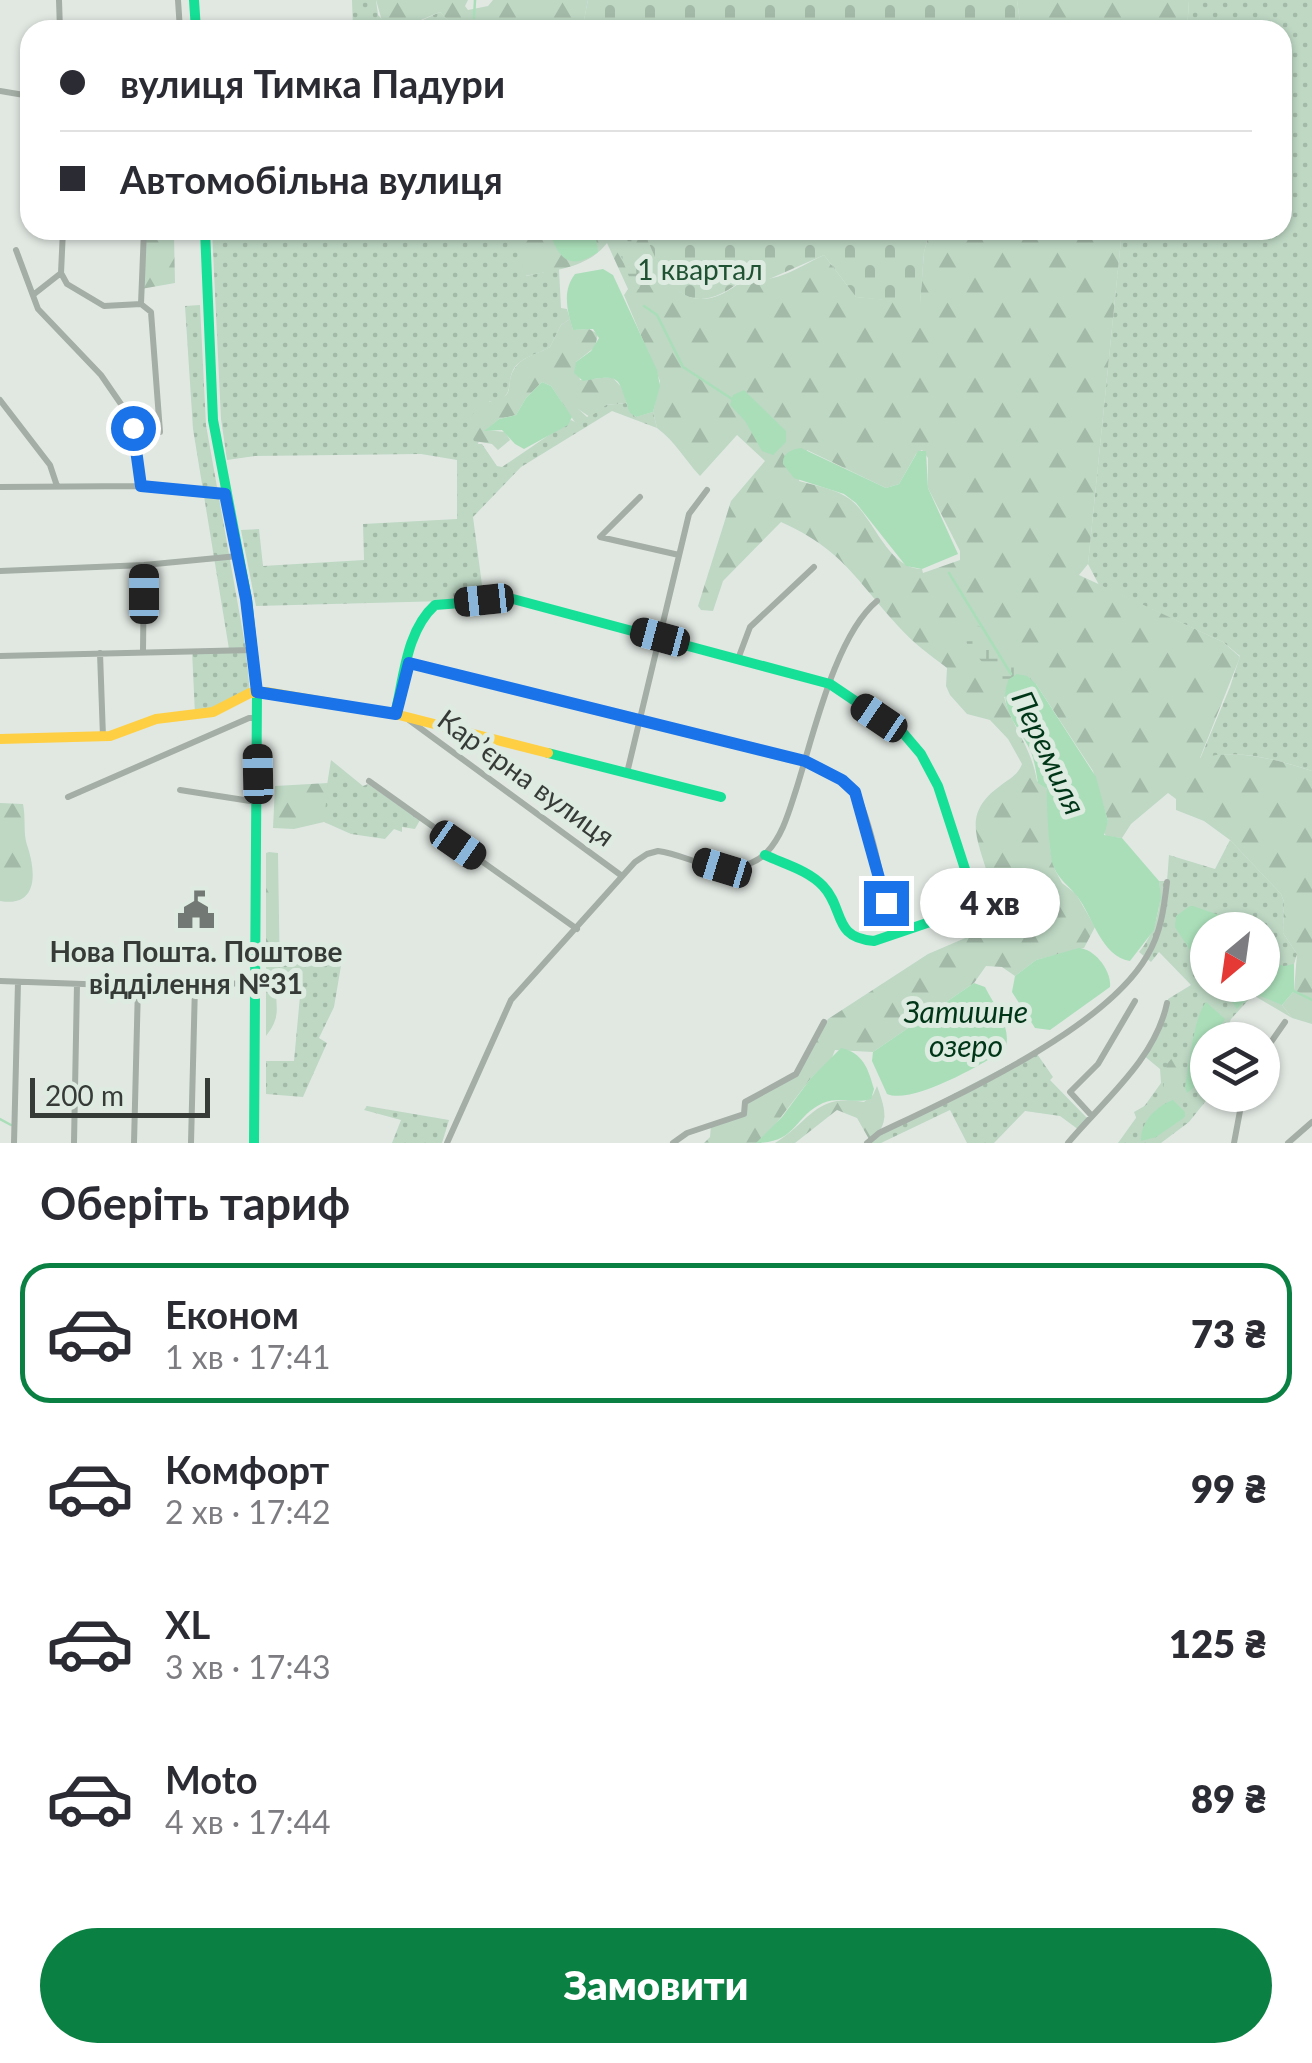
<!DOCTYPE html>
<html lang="uk">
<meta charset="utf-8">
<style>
:root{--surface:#fff;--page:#f7f7f7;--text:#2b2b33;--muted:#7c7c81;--line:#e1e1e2;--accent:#0b8043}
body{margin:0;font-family:Lato,sans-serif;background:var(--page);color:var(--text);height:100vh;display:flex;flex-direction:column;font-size:38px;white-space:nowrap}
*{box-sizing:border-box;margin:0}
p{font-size:32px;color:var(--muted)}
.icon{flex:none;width:55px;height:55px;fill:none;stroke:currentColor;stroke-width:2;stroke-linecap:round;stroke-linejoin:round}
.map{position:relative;height:1143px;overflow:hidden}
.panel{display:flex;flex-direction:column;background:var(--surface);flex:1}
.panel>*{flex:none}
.hud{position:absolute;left:20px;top:20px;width:1272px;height:220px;border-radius:30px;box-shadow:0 2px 8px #0004;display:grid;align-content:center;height:220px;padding:0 40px;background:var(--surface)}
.needle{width:65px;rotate:209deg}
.tools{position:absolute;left:1190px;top:912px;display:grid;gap:20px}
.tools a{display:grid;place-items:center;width:90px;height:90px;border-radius:50%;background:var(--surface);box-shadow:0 2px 8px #0004;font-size:50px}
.scale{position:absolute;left:30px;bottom:25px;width:180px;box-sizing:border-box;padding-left:10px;border:5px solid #363b38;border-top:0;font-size:28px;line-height:35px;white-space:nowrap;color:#363b38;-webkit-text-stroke:8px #deebe1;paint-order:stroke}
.end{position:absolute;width:45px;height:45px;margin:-22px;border:12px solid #1a73e8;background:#fff;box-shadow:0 0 0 5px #fff}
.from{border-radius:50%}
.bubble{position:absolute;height:70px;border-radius:35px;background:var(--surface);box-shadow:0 2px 8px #0004;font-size:32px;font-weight:800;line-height:70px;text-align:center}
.car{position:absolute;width:30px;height:60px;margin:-30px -15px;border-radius:12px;box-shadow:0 0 8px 2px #0007;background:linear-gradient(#222 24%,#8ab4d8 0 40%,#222 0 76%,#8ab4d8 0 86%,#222 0)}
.hud b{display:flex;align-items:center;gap:35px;height:95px;font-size:38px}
.hud b+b{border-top:2px solid var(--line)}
.hud i{width:25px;height:25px;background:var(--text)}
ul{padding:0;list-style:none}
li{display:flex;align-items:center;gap:30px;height:140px;margin:0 20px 15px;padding:0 20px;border:5px solid transparent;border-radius:30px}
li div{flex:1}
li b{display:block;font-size:38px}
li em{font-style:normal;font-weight:800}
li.on{border-color:var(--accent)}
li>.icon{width:90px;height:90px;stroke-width:1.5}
h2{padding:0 40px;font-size:45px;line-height:120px}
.action{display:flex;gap:20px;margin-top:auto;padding:20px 40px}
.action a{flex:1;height:115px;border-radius:60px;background:var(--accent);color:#fff;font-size:40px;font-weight:800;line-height:115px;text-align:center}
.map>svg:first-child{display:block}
</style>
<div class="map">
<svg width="1312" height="1143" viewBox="0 0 1312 1143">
<defs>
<pattern id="grass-dots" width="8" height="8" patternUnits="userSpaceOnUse" patternTransform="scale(2.5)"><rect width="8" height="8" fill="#bed8c4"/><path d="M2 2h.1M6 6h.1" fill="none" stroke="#a4baa9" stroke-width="1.8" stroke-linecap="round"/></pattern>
<pattern id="forest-firs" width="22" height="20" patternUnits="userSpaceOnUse" patternTransform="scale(2.5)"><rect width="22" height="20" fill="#bed8c4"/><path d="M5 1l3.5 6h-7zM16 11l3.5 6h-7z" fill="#a4baa9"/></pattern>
<pattern id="wetland-marsh" width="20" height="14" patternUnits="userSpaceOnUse" patternTransform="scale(2.5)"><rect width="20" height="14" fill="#bed8c4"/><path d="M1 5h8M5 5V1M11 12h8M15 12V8" fill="none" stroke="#a4baa9"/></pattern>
<pattern id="cemetery-stones" width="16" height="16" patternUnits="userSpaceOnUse" patternTransform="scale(2.5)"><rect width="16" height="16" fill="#bed8c4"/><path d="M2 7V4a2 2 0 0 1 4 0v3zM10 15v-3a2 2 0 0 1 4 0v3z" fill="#a4baa9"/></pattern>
</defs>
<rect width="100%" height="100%" fill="#e1e8e2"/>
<path fill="url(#grass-dots)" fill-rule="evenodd" d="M352,0H376L378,15L391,28L403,29L440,12L457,30H353Z
M1189,0H1312V771C1275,759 1238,748 1200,759L1230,687L1240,656L1223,642L1099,585L1088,564L1122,230H1282V30H1187Z
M212,230H530L522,234L526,276L559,269L561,308L567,309L570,319L561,325L550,347C539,354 520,357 513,370C507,383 513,392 500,401H489L478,444H482L497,466L502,467L571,420L577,423L572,403L587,417L606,405L626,403L635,417L653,412L657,428L612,411L521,467L473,517L484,600L256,606L241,530L259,529L263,566L364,560L363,524L457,519V460L421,454L255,456L227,460L221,419Z
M200,305L206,425L246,650L250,693L195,715L192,650L229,649L193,429L185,306Z
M331,760L363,786L368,784L420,820L415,829L402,827V832L394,829L385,839L351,834L324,822V804Z
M1230,840L1281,894L1284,902L1283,933L1297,954L1282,1005L1292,1018L1253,995L1231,1019L1223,1040H1208L1209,1097L1189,1122L1161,1143H1118L1161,1083L1160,1069L1143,1055L1164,1017L1168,999L1191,985L1159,952L1151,962L1139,952C1156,931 1162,908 1159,881H1167L1169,855L1215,869ZM1208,930H1262V985H1208Z
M315,953L343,954L334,1007L319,1038L327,1043L303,1097L266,1094V1061H294L300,996L280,983V955L291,958Z
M1035,1051L1053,1077L1050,1080L1088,1119L1079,1130L1060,1116L1025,1111L994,1143H967L950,1110L881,1143H871L879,1133Z
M367,1106L449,1120L442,1143H392L401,1120L364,1110Z"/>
<path fill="url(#forest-firs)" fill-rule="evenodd" d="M376,0H468L465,6L468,10L488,6L493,0H588L582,30H457L440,12L397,30L382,21Z
M1017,0H1189L1187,30H1021Z
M530,230H644C665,287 691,327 749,275C768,289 804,264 824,255L856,297L920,303L924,252L930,230H1122L1088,564L1079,575L1223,642L1240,657L1200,758C1239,749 1275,759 1312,771V1024L1292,1018L1282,1005L1294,991L1297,954L1283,933L1284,902L1281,894L1230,840L1204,821L1176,810V799L1168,793L1131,824L1122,838L1106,836L1103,831L1108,821L1093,771L1036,684L1004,697C1013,729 1031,746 1037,781L1047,789L1050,848L1055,870L1062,883L1076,894L1095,927L1084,948L1036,960L1015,976L1002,967L986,966L974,983L873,1052L835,1050L831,1060L811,1078L761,1143H704L710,1137L711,1125L744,1114L745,1102L796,1073L828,1019L928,954L984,930L971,885L989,879C978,839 961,814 1000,786C1009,779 1018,775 1022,764L1008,739L990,720L967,714L950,695L946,686L947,668C930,655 912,642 898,626C856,580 843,550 781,522L723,581L713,611L701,610L698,606L731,501L765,461L737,435L700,476C685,460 675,441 657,428L653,412L660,381L624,295L628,289L607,243C588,268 555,270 525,276C522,259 512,240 530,230ZM807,450L886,488L899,484L916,454L922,450L928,458V488L960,551V560L923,573L922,569C888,569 874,518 851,500C837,489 816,486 799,481Z
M174,234L175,283L141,289L144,235Z
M570,319L573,330L589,329L598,334L595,347L576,362L580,380L612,377L625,391L626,403L606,405L590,417L575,407L580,417L576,424L551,386L542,382L526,398L516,415L499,419L486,430L505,432L510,440L498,450L492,444L474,441C466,426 470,412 484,402C524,399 499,383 519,363C528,355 540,353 550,347L561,325Z
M328,783L324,822L294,829L273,828L275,786Z
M0,803L23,804C26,818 23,833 27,845C36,871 39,908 0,901Z
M269,852L278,853L280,982C270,1002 286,1011 266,1036V853Z
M1172,1058H1179L1183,1071L1182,1102L1179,1105L1168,1101L1146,1122L1137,1120L1134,1112L1162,1096L1167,1064Z
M877,1086C885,1108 891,1124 870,1141L857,1118L837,1110L795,1143H775C812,1120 815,1093 864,1102L873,1095Z"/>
<path fill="url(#wetland-marsh)" d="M611,230H628L642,273L639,289L633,287Z
M973,625L984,627L1031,679L1020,676L1004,697L1006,704L998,681L967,644V631Z"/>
<path fill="url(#cemetery-stones)" d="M588,0H1017L1021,30H582Z
M644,230H930L924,252L920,304L856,297L824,255L767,280L758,281L748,275C690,326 665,288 644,230Z"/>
<path fill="#aadeb9" d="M549,230H595L598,252C569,272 558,258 549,230Z
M603,269L613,275L657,370L660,386L653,412L636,417L630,413C617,378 624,373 583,381L574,373L576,362L591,351L599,338L593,329L573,330C567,311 562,291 575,274Z
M542,382L551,386L572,417L568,425L524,449L515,444L502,430L484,431L499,419L516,415L526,398Z
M744,390L786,431V442L773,455L762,451L745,421L730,405L733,395Z
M801,448L886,488L899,484L918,451H926L928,488L958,554L922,569L906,566L856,503L844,494L794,478L783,464C782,453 792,449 801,448Z
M1017,674L1027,676L1036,684L1096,777L1108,821L1104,835L1122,838L1159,881L1161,897L1154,930L1130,961C1101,956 1093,917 1077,896C1068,885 1058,879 1053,865C1049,853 1046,801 1047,789L1038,783C1036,773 1035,762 1031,752C1020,728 996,706 1009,679Z
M1190,906H1193L1262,930H1208L1207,973L1204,972L1175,927L1176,916Z
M1079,948C1095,949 1112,971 1110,987L1050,1030L1035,1028L1012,992L1015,976L1036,960Z
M1263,959L1284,966L1294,964V991L1282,1005L1253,993L1237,1009L1226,994L1234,985H1262Z
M974,983L985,987C994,1005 1013,1029 1005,1049C984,1064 911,1105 887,1094L872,1061L873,1052Z
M1206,1002L1225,1019L1218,1030L1221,1040H1208C1208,1061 1204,1081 1187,1093L1185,1087C1189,1066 1194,1016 1206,1002Z
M841,1048C863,1053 868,1068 874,1089L871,1099C855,1104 840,1096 823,1103C794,1116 797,1143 756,1143L782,1117L811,1078Z
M1173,1100L1185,1112V1117L1156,1137L1141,1141C1140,1123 1156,1106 1173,1100Z"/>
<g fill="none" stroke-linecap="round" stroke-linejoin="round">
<path stroke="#aadeb9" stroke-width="2.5" d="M474,18L475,0
M644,306L657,315L683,367L732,399
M949,573L1011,674
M1294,991L1312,1000
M0,1119L11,1125"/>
<path stroke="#a4ada6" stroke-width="6" d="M59,0L60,30
M178,0L180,30
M0,91L30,96
M63,230L61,273L67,284L104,306L141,304
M16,250L38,309L101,375L123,407L135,436L141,486
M33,295L61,273
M0,400L50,465L57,486
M135,436L160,432L151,312L141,304L144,230
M0,487L141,486L225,494
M640,497L600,537L679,555
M0,571L144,565L238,556
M143,651L144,565
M100,653L103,737
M0,656L253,650
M738,659L750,627L814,567
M409,663L805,761C820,769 843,775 853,789C871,814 886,902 893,935
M409,720L622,876
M627,773L689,514L707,490
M369,781L577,929
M180,790L257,802
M68,797L249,718H257
M0,981L138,986L256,983
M1262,1055L1285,1022
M1091,1115L1070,1092L1098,1064L1135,1001
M14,1143L18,982
M74,1143L77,984
M134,1143L138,986
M191,1143L195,985
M447,1143L511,1000L635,862L647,854L658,851C683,854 709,871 733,868C745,866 759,861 767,852C783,835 789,811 796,790C813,737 835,636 877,601
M673,1143L687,1133L744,1114L745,1102L796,1074L824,1022
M867,1143L879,1133C956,1096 1104,1030 1147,956C1161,933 1164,908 1167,882
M1068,1143C1104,1100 1155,1060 1167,1003
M1234,1143L1243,1095
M1288,1143L1312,1122"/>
<path stroke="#16e098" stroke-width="10" d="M194,0L196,30
M205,230L213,420L247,599L257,692L254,1143
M395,714C404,678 406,631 435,605L513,599L830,684L904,734L921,754L938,786L977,906L874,941C832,938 845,909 823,886C808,870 784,864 765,855
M548,753L721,797"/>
<path stroke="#ffcf43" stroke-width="10" d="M0,739L110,736L156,719L213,712L250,693L266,692L395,714L548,753"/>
</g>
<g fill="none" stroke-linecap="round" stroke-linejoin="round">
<path stroke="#1a73e8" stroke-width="12" d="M133,428L141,486L225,494L246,599L257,692L396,714L409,663L805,761L842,780L855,792L886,903"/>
</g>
<defs>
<g id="civic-bare" transform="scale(3)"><path d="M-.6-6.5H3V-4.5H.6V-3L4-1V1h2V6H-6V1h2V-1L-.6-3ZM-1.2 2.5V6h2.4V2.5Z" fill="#727874" stroke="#deebe1" stroke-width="2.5" paint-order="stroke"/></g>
</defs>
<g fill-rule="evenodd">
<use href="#civic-bare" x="196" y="910"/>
</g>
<g text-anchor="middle" stroke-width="10" stroke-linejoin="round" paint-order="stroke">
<g font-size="28" fill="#1f5232" stroke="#deebe1">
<text x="700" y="280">1 квартал</text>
</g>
<g font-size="28" fill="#363b38" stroke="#deebe1">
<text transform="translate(526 778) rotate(36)" y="10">Карʼєрна вулиця</text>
</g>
<g font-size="28" font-weight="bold" fill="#363b38" stroke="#deebe1">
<text x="196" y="962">Нова Пошта. Поштове<tspan x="196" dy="32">відділення №31</tspan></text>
</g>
<g font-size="30" font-style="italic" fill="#003618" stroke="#deebe1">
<text transform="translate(1048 753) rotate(65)" y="10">Перемиля</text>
<text x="966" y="1023">Затишне<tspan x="966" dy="34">озеро</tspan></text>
</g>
</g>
</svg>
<div class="tools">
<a><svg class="needle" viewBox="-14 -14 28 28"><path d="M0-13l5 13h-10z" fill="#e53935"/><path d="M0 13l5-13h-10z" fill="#7c7c81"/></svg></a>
<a><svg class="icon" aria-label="layers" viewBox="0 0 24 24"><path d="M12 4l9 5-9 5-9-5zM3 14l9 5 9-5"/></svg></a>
</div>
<div class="scale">200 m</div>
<i class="end from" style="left:133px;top:428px"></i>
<i class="end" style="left:886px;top:903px"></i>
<div class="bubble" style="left:920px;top:868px;width:140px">4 хв</div>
<i class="car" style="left:144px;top:594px;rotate:0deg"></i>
<i class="car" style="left:484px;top:600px;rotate:264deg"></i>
<i class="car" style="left:660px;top:637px;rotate:285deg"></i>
<i class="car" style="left:879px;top:718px;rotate:304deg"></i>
<i class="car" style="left:258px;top:774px;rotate:359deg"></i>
<i class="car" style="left:458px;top:845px;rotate:125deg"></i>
<i class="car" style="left:722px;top:868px;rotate:287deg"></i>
<div class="hud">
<b><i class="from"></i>вулиця Тимка Падури</b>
<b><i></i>Автомобільна вулиця</b>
</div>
</div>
<section class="panel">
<h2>Оберіть тариф</h2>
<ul>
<li class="on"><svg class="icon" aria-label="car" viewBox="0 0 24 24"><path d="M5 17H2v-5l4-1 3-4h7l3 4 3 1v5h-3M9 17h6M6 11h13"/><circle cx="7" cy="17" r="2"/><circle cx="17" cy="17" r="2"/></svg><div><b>Економ</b><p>1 хв · 17:41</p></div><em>73 ₴</em></li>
<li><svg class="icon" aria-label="car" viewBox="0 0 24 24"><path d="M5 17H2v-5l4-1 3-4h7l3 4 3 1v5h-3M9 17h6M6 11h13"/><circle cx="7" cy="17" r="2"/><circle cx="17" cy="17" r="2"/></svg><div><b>Комфорт</b><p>2 хв · 17:42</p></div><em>99 ₴</em></li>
<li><svg class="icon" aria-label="car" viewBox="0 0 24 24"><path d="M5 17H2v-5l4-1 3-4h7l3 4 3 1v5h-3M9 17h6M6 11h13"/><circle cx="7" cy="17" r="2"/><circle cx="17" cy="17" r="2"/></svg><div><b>XL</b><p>3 хв · 17:43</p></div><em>125 ₴</em></li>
<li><svg class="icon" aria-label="car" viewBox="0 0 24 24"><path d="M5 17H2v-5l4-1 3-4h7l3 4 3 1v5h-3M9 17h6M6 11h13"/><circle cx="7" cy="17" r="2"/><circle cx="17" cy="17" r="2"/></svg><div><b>Moto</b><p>4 хв · 17:44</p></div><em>89 ₴</em></li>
</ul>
<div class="action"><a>Замовити</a></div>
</section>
